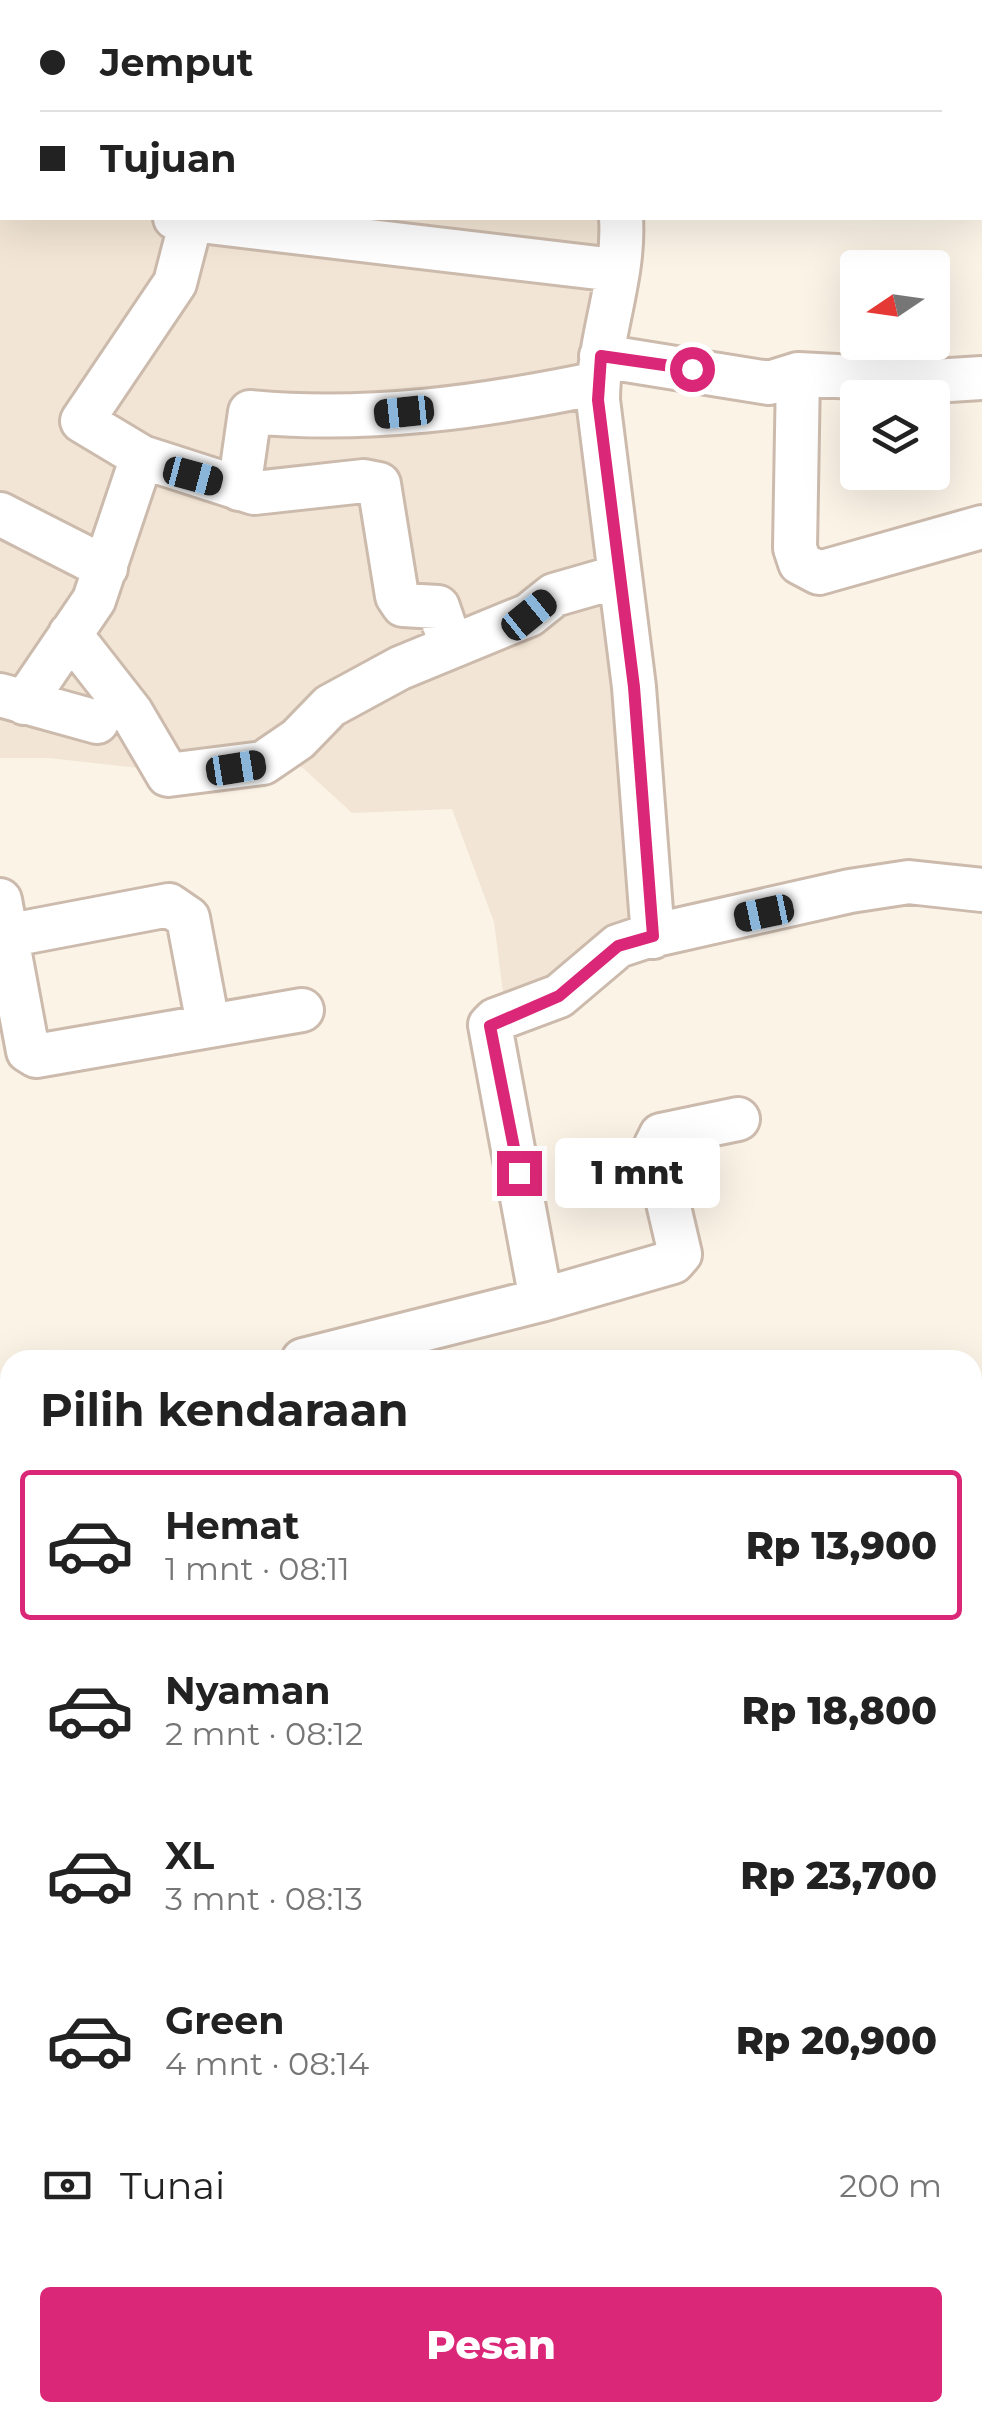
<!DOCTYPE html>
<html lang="id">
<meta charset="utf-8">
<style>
:root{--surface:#fff;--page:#f6f6f6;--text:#222;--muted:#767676;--line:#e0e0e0;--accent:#db2777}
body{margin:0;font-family:Montserrat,sans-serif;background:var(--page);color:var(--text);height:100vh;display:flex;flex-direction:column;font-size:38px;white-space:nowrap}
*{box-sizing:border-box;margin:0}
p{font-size:32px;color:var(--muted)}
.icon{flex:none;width:55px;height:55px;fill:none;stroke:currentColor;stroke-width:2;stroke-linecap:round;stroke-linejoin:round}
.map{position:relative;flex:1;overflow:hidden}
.panel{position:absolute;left:0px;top:1350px;width:982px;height:1072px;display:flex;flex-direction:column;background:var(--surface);border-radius:30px 30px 0 0;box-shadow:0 10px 40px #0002}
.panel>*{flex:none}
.banner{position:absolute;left:0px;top:0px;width:982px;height:220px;box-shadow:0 10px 40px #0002;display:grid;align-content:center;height:220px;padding:0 40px;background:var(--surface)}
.needle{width:65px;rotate:257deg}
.buttons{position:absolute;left:840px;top:250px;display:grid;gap:20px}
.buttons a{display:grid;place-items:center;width:110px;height:110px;border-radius:10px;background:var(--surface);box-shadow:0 10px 40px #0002;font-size:50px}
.end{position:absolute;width:45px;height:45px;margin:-22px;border:12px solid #db2777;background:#fff;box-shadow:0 0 0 5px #fff}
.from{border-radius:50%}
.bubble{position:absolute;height:70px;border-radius:10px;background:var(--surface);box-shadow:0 10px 40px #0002;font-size:32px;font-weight:800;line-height:70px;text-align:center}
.car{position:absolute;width:30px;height:60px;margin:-30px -15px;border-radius:12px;box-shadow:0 0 8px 2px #0007;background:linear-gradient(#222 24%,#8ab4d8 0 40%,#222 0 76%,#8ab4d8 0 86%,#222 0)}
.banner b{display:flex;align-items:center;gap:35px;height:95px;font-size:38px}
.banner b+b{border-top:2px solid var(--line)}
.banner i{width:25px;height:25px;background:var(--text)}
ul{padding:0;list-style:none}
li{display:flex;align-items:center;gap:30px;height:150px;margin:0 20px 15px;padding:0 20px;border:5px solid transparent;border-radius:10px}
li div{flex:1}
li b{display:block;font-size:38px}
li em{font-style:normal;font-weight:800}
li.active{border-color:var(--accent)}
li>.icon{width:90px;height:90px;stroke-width:1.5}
h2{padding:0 40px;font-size:45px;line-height:120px}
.pay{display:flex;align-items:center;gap:25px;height:110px;padding:0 40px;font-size:38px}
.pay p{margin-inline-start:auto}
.primary-button{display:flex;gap:20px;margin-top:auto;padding:20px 40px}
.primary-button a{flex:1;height:115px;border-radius:10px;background:var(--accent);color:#fff;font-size:40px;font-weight:800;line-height:115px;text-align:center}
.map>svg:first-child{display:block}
</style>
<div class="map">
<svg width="982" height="2421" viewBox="0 0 982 2421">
<rect width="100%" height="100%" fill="#fbf3e6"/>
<path fill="#f2e5d5" d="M0,0H608L2,2V218H620L614,276L637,927L506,1016L494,922L452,809L352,813L303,768L270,757L174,772L49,758H0Z"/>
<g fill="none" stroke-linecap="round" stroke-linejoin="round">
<g stroke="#ccbbad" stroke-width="48">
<path id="minor" d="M141,2V0
M623,2L624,0
M0,99H2
M175,218L615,270
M621,218C625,278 598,339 598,400L634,687L653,937
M601,356L769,383L798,374L934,381L982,378
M798,374L795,548L800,563L819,573L982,527
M142,457L254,493L364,481L379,484L397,596L403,605L438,607L451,645
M239,489L250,412C368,423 483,407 598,383
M0,514L106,568
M70,634L131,712L168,775L263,763L298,739L330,706L400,668L529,615L554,595L620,576
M0,695L97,722
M24,703L94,600L142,457L82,421L175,283L191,221
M0,900L28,1051L36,1056L302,1010
M6,936L169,905L188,918L208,1024
M541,1300L673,1262L680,1254L655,1147L661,1135L738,1119
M303,1360L541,1300L490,1025L495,1020L559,996L618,946L642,938L850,891L909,882L982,890
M0,1413H10
M0,1465L10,1463
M0,1798L10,1799
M972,1804L982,1803
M972,1983L982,1978
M0,2134L10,2142
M688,2412V2421
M320,2421V2412
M445,2421L446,2412
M930,2421L931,2412"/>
</g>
<use href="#minor" stroke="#fff" stroke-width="42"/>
</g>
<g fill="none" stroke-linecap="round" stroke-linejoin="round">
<path stroke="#db2777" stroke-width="12" d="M519,1173L490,1026L559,996L618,946L653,936L634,687L598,400L601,356L692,369"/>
</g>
</svg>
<div class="buttons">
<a><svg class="needle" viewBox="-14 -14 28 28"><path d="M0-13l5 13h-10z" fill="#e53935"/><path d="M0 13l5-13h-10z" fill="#767676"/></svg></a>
<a><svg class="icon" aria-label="layers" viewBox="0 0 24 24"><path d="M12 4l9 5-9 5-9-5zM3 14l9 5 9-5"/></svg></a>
</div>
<i class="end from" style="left:692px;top:369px"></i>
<i class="end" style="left:519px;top:1173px"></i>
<div class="bubble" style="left:555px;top:1138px;width:165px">1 mnt</div>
<i class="car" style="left:404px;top:412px;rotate:264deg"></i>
<i class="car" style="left:193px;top:476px;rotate:105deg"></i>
<i class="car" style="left:529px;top:615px;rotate:51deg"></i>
<i class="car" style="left:236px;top:768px;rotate:81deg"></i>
<i class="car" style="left:764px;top:913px;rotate:258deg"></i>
<div class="banner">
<b><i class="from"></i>Jemput</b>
<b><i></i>Tujuan</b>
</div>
<section class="panel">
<h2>Pilih kendaraan</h2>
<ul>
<li class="active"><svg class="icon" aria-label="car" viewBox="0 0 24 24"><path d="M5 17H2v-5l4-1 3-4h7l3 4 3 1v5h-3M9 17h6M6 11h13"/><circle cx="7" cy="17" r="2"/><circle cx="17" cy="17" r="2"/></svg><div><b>Hemat</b><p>1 mnt · 08:11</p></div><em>Rp 13,900</em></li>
<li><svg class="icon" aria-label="car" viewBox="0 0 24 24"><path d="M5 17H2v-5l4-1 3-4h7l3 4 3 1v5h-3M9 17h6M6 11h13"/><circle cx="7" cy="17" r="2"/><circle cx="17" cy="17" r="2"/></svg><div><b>Nyaman</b><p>2 mnt · 08:12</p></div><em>Rp 18,800</em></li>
<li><svg class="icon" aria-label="car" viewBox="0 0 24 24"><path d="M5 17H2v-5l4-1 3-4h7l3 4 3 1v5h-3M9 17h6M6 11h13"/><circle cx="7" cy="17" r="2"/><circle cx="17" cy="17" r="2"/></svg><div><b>XL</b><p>3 mnt · 08:13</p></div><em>Rp 23,700</em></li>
<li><svg class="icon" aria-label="car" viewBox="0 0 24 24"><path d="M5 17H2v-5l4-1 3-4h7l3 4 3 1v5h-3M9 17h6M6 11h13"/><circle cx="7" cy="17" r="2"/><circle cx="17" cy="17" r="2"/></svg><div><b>Green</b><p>4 mnt · 08:14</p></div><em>Rp 20,900</em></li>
</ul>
<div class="pay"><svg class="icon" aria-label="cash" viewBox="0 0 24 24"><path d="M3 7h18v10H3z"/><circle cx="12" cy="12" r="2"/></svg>Tunai<p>200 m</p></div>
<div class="primary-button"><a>Pesan</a></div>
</section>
</div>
